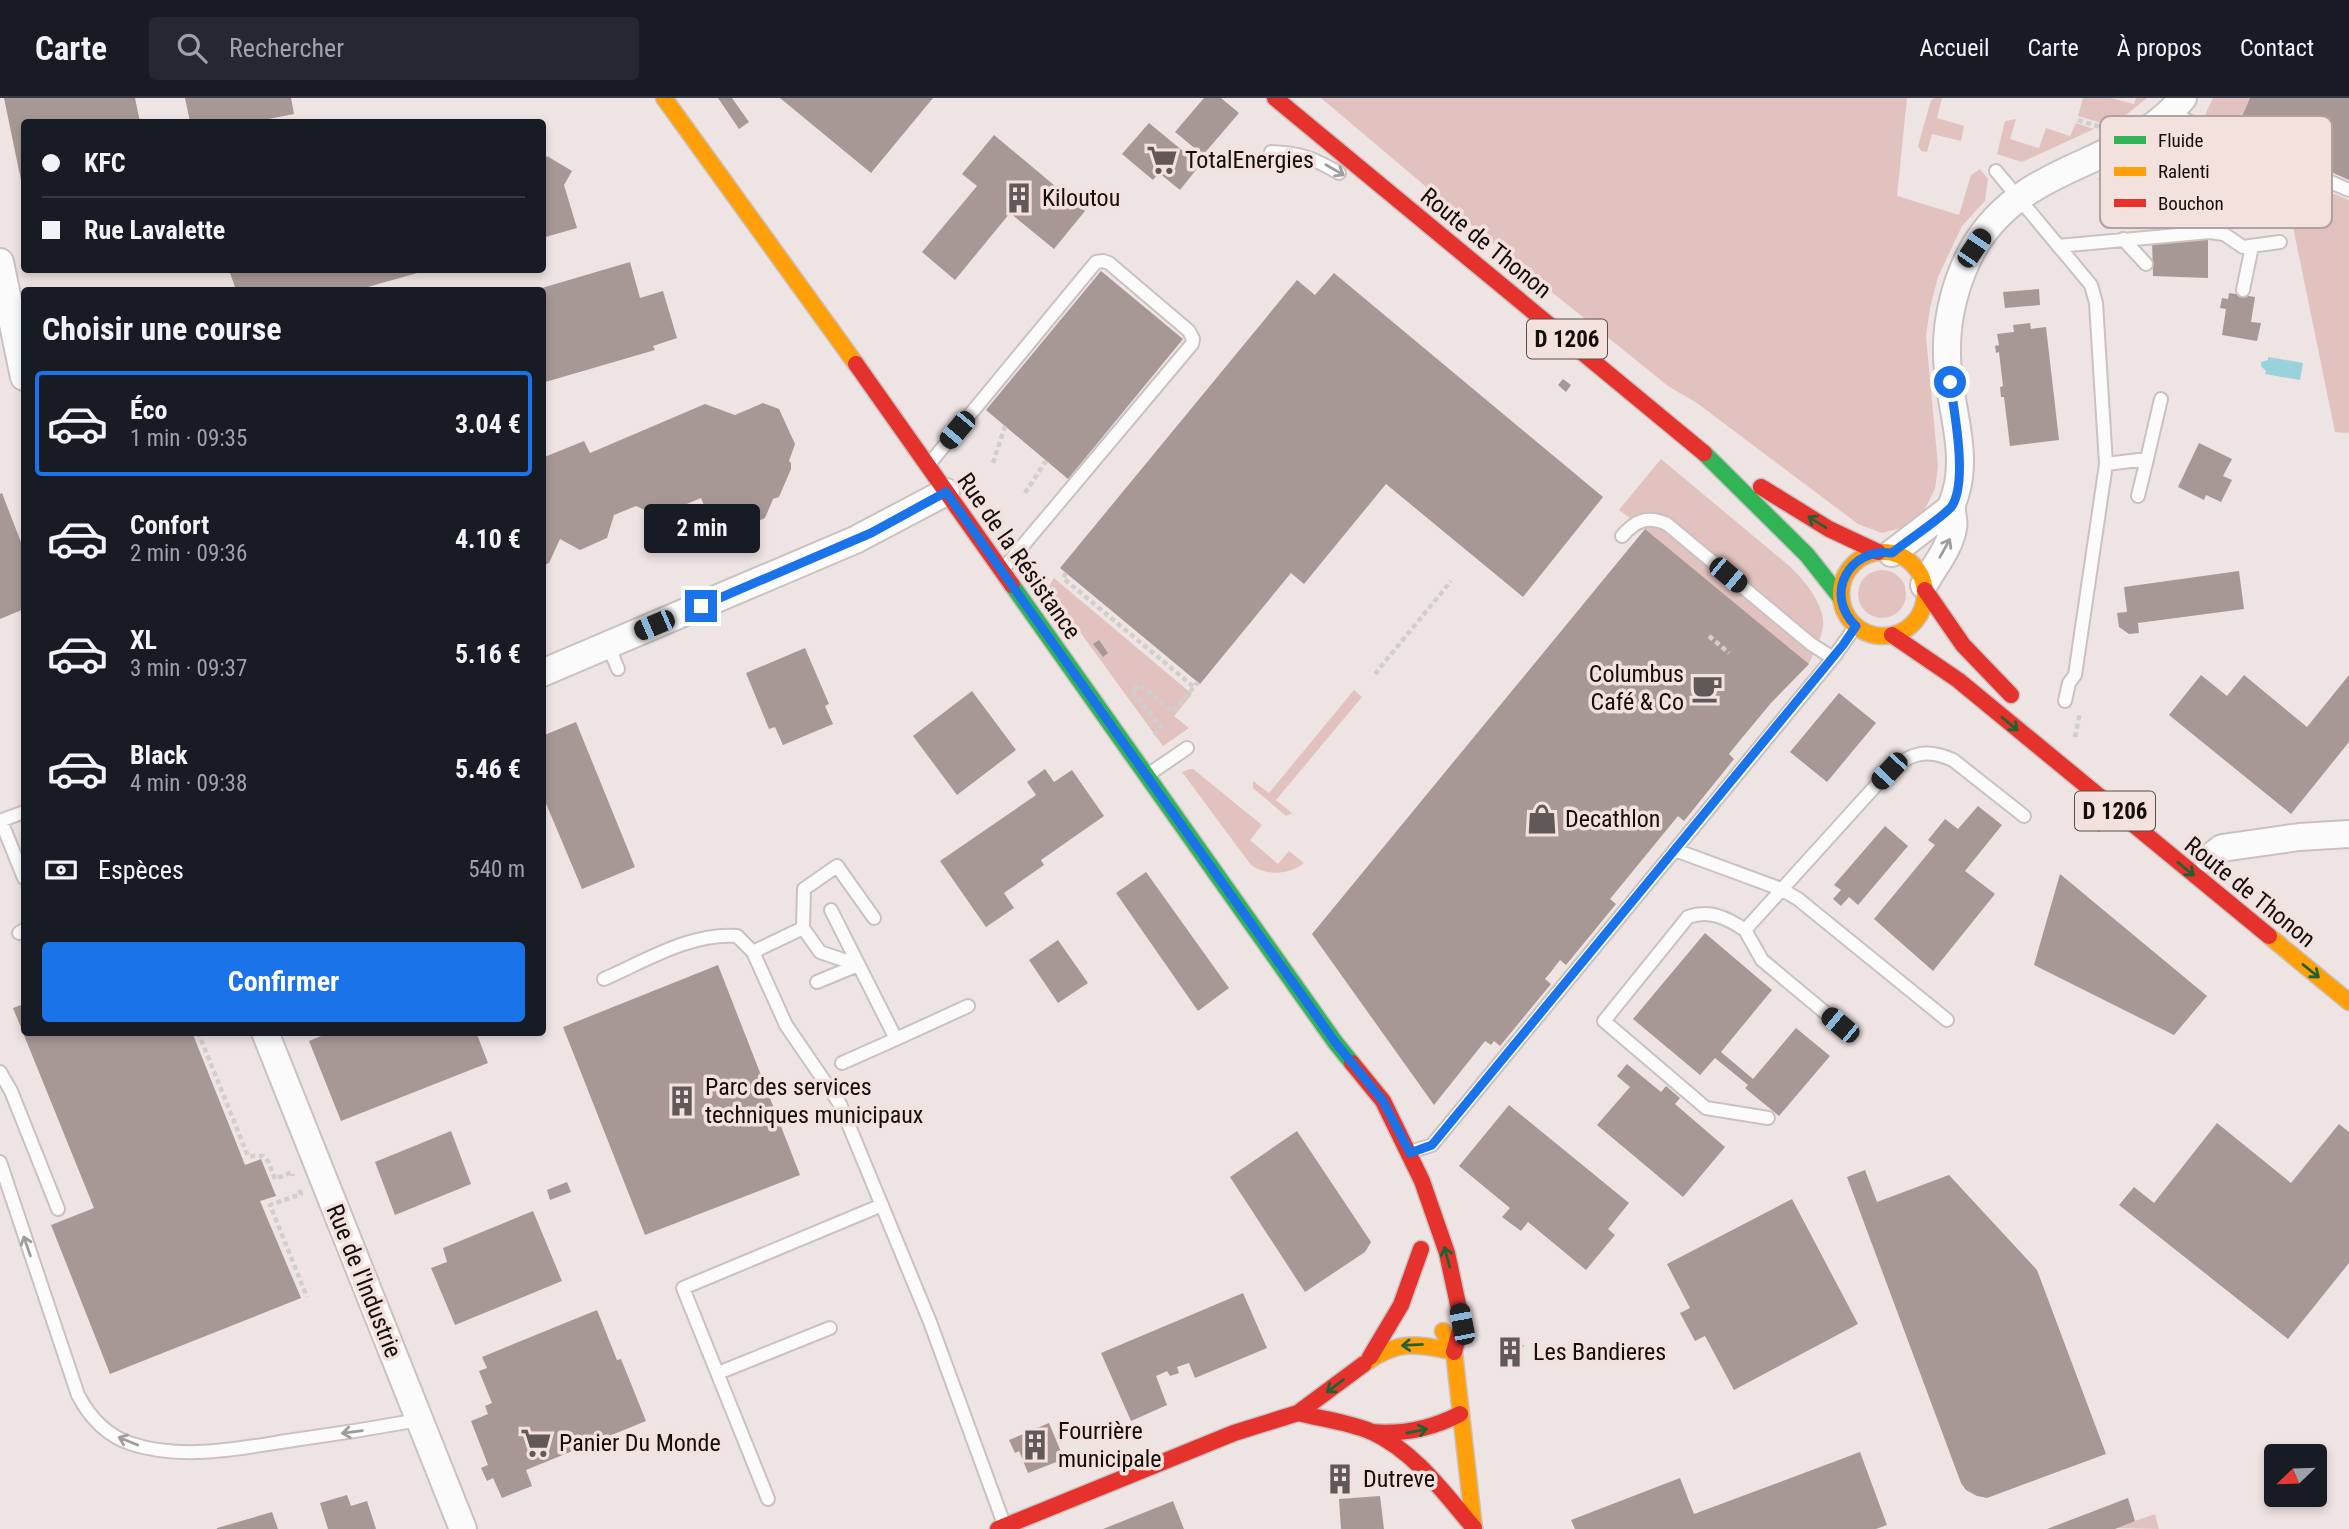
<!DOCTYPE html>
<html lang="fr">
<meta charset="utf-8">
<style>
:root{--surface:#171b24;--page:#242831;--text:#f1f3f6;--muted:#9ea1a6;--line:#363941;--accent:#1a73e8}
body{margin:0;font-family:"Roboto Condensed",sans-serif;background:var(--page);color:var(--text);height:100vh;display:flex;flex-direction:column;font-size:26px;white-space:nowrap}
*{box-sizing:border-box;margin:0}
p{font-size:23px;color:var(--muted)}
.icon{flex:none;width:38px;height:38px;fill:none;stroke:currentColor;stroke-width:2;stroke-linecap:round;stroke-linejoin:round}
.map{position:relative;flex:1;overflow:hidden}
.side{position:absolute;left:21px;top:189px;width:525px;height:749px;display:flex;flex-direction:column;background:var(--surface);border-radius:7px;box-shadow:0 4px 10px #0003}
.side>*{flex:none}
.top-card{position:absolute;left:21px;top:21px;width:525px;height:154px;border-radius:7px;box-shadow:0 4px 10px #0003;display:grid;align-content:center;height:154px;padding:0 21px;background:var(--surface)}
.needle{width:46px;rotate:247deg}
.tools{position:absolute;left:2264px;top:1346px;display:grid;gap:14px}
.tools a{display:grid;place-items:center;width:63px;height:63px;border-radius:7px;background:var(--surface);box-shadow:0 4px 10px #0003;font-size:35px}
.end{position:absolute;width:32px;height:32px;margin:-16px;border:9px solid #1a73e8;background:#fff;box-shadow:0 0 0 4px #fff}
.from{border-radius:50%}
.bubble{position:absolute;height:49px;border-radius:7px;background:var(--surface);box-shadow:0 4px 10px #0003;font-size:23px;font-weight:700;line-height:49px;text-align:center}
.car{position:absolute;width:21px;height:42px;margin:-21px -10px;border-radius:9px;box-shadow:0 0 5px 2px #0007;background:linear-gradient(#222 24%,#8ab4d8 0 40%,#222 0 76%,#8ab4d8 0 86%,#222 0)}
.top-card b{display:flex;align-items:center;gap:24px;height:66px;font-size:26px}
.top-card b+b{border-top:2px solid var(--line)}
.top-card i{width:18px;height:18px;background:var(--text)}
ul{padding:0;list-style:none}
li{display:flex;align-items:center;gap:21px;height:105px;margin:0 14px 10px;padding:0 7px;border:4px solid transparent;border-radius:7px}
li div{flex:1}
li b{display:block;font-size:26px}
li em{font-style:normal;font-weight:700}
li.active{border-color:var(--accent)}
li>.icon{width:63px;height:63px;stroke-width:1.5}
h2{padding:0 21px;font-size:32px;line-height:84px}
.pay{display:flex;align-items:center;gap:18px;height:77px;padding:0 21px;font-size:26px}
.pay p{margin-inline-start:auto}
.button{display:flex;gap:14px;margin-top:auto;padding:14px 21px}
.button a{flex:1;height:80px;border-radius:7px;background:var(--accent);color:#fff;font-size:28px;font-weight:700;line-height:80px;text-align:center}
header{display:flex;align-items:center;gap:42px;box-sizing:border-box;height:98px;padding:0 35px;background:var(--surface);border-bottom:2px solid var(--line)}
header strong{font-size:33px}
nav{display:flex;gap:38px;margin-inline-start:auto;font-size:24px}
.search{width:490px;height:63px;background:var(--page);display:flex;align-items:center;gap:18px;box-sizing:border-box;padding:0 24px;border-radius:7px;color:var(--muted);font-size:26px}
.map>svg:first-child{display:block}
</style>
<header>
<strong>Carte</strong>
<div class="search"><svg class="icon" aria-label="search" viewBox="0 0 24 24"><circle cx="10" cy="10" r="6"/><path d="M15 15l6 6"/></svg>Rechercher</div>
<nav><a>Accueil</a><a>Carte</a><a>À propos</a><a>Contact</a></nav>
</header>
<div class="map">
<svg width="2349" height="1431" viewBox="0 0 2349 1431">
<rect width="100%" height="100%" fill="#eee4e3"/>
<path fill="#e2c2be" d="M1321,0H1907L1897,98L1959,117L1971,77L1980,71L1988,81L1985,103L1962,128L1938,179L1930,210L1926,238L1938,368L1935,391L1925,411L1901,430L1882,435L1858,426L1697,305L1668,288L1527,174Z
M1935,0H1942L1937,20L1964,28L1961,43L1932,36L1927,54L1921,53L1918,48L1931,2Z
M2083,0H2111L2134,6L2136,0H2147L2127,16L2105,26L2078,18Z
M2213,0H2250L2236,32L2205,17Z
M2016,21L2010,41L2039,50L2046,30L2070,38L2076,25L2094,31L2022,64L1997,56L2005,23Z
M2195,39L2349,102V335L2335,334L2290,114L2222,119L2097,81L2155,51Z
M1661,361L1787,466C1803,480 1829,510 1822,534C1819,545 1813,556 1809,566L1645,431L1619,412Z
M1858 496a24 24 0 1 1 48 0a24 24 0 1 1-48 0Z
M1054,480L1192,596L1174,618L1189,630L1163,648L1048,490Z
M1354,592L1362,599L1276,702L1292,715L1286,718L1253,690V683L1269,695Z
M1190,671H1193L1262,727L1250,742L1278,766L1289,753L1304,765C1290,777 1266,778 1251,767L1182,674Z
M2155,1416L2159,1431L2115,1430Z"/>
<path fill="#99d2da" d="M2268,259L2303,265L2300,282L2265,276L2266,273L2261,268V264L2268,262Z"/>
<path fill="#a89895" d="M4,0H135L140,24H24L23,92Z
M185,0H291L294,16L253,24H190Z
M718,0H732L749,24L739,31Z
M780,0H933L871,75Z
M1204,0H1221L1239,15L1203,57L1175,34Z
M2250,0H2349V82L2236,32Z
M1149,25L1200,67L1180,92L1159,75L1153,82L1122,56Z
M994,37L1085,113L1054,151L1010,115L955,182L922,154L977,88L962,76Z
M547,58L572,73L564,87L577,130L542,140V66Z
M2152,141L2188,143V141H2208V180L2153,178Z
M630,164L640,200L663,193L677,240L653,248L655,252L542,285V192H535Z
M229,172H428L357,192H236Z
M1101,173L1183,241L1068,381L986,312Z
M1334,175L1603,399L1523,499L1386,386L1304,486L1291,475L1200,586L1060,470L1297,182L1315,197Z
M2039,191L2040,207L2005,210L2003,194Z
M2229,195L2255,199L2251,224L2261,225L2257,243L2222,237L2226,211L2220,210L2222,200L2228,201Z
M2030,225L2031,231L2046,229L2059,342L2010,348L2004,299H2001L2000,289L2003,288L1999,254L1996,255L1995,248L1999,247L1997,236L2014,234L2013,227Z
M1563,281L1571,287L1566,294L1558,287Z
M763,305L779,311L795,346L789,363L791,365V371L779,399L773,401L765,420L731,434L712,426L701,400L658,418L636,408L614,417L607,440L580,452L560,441L549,465L542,468V360L584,343L590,355L705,306L735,317Z
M2199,345L2232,361L2223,378L2232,382L2221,404L2206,397L2204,402L2178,389Z
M2,395L24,452V511L0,521V396Z
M1645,431L1809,566L1771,605L1737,646L1729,656L1734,661L1684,723L1678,718L1610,801L1616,806L1566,867L1560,862L1550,875L1545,881L1551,886L1500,948L1494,943L1491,947L1485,943L1434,1007L1312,836Z
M2239,473L2244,511L2138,525L2139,535L2129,536L2119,529L2117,515L2127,514L2124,489Z
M1099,542L1108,555L1103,559L1093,546Z
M805,550L829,606L825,608L833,626L783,647L775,629L769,631L746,575Z
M2201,577L2227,598L2244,577L2307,629L2349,577V644L2291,716L2169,617Z
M972,593L1016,652L957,697L913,638Z
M1839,595L1876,625L1827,684L1790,654Z
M576,624L635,769L582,791L542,696V638Z
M1045,671L1054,684L1072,672L1104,718L1041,762L1044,767L1004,795L1014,810L986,829L940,763L1036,697L1027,684Z
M1978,708L2002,727L1965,773L1995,796L1933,873L1874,821L1935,747L1928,742L1945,721L1958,731Z
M2092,719L2103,728L2099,734L2087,726Z
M1885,728L1908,748L1858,807L1849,799L1841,808L1833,801L1841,792L1834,787Z
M1146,774L1229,890L1198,913L1116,795Z
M2060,776L2207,898L2174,937L2034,867Z
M1705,835L1772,892L1721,954L1753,981L1796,930L1830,958L1779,1018L1745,990L1748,987L1715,960L1700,977L1633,921Z
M1058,842L1088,885L1058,905L1029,862Z
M718,867L800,1077L645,1137L563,929Z
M24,906V934H192L245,1067L261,1061L276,1098L260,1103L301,1200L110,1276L51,1127L94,1110L13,910Z
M331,934H476L488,965L341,1023L309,943Z
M1627,966L1661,994L1666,988L1680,1000L1675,1006L1725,1049L1683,1099L1597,1027L1630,989L1617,978Z
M1509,1007L1629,1105L1608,1131L1615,1137L1586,1172L1528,1124L1521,1133L1502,1119L1510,1110L1459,1068Z
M2217,1025L2291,1085L2339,1026L2349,1034V1165L2288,1241L2119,1107L2134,1089L2154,1105Z
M451,1033L471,1086L395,1117L375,1064Z
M1297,1033L1371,1144L1365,1154L1305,1194L1230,1079Z
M1865,1072L1877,1104L1949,1077L2037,1172L2106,1356L1987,1400L1977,1398L1966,1392L1961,1385L1847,1079Z
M567,1084L571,1094L550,1102L547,1092Z
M1792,1101L1858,1226L1734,1292L1705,1238L1695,1243L1680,1215L1690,1210L1667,1166Z
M533,1113L562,1183L455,1227L431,1170L447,1164L443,1150Z
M1243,1195L1267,1250L1195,1280L1189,1265L1177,1269L1179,1275L1170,1278L1167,1273L1156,1278L1167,1307L1131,1323L1101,1255Z
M597,1212L617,1262L621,1261L646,1323L526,1372L532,1388L502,1400L493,1380L487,1383L481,1370L488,1367L471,1323L488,1316L485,1308L492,1305L479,1273L487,1270L482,1259Z
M1515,1237L1524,1248L1509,1260L1500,1248Z
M1049,1325L1064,1361L1028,1375L1019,1353L1015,1355L1009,1342Z
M1860,1354L1887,1427L1876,1431H1575L1571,1422L1680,1380L1694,1416Z
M1346,1371L1348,1391L1333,1392L1332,1372Z
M347,1397L351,1408L367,1403L376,1431H328L320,1405Z
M1380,1398L1384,1431H1341L1339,1401Z
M2128,1400L2135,1423L2115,1431H2047Z
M1173,1403L1184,1431H1103Z
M272,1414L278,1431H217V1430Z"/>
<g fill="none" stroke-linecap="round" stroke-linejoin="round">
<g stroke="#c9c2c1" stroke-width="16">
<path id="lane" d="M2170,15L2349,92
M1271,54C1301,55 1313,60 1339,75
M1996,73L2091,187L2096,205L2106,366L2075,577L2069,585L2065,603
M2123,141L2146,166
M2058,148L2210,134L2224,136L2243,149L2280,144
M2243,192L2252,148
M2147,361L2161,301
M930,365L1096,164L1103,163L1109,165L1189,233L1193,241L1192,246L1004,470
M2106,366L2147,361L2138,398
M1622,438C1635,423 1647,417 1667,426L1811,546L1833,560
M608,547L618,571
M1149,676L1187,650
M0,723L24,714
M1,723L24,780
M1675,752L1781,791L1798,801L1947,922
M831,812L896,941L842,965
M803,830L804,791L837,768L874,820
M1745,832C1727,820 1710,811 1688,819L1604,923L1706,1010L1768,1020
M19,835L24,832
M753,854L803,830L820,854L858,867L817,884
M604,881C645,863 692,834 737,838L753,854L786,927L840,1006L930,1224L1004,1426
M1840,927L1762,862L1745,832L1889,673C1911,655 1926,650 1953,662L2024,718
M896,941L968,908
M0,974L11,993L58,1111
M1410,1054L1432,1047L1833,560L1856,528
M0,1064L78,1297C90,1320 107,1338 132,1346C182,1362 237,1351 287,1343C331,1337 375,1330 419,1322
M718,1275L830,1230
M768,1401L683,1190L882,1107"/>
</g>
<g stroke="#c9c2c1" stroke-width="30">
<path id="street" d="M0,164L24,279
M1892,455L1952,409
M1924,487C1933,470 1950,450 1953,430C1955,423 1951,416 1952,409C1952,404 1955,399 1956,394C1959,384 1960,373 1960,362C1960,327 1947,292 1947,256C1946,220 1956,181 1974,149C2027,61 2124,71 2183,0
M542,575L855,442L946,394
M2208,761L2222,750L2299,739L2349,736
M265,934L463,1431"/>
</g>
<g stroke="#c9c2c1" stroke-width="19">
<path id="fast" d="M1704,355L1807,457L1841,500
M1012,487L1335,944L1352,965"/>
</g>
<g stroke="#c9c2c1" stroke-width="19">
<path id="slow" d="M664,0L856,266
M1841 496a42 42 0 1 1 84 0a42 42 0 1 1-84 0Z
M2269,838L2349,904
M1443,1233L1454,1254L1474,1431
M1364,1266C1397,1242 1417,1245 1454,1254"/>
</g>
<g stroke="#c9c2c1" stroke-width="19">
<path id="jam" d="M1275,0L1704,355
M856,266L1012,487
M1761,389L1829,431L1878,454
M1925,492L1963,547L2011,597
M1892,537L1958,582L2269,838
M1352,965L1383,1003L1422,1083L1447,1155L1462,1225L1454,1254
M1370,1259L1401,1207L1421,1151
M1298,1315C1322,1321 1349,1324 1372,1334C1415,1354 1444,1395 1474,1430
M1371,1334C1403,1337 1431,1331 1460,1316
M998,1431L1234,1335L1298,1315L1364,1266"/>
</g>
<path stroke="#d0cece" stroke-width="4.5" stroke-dasharray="5 3.5" stroke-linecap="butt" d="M2078,22L2100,29
M993,365L1005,328
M1025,395L1046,363
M1066,475L1063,480L1194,589
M1709,538L1729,555
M1375,576L1451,483
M1154,637L1161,629L1132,593L1140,587L1173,614L1198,584
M2075,639L2080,614
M198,934L248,1058H263L268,1063L275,1081L292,1074L293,1078
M299,1092L301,1096L270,1107L307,1199"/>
<use href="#lane" stroke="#fcfbfb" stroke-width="12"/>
<use href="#street" stroke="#fcfbfb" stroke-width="26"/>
<use href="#fast" stroke="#30b455" stroke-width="16"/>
<use href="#slow" stroke="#ff9f0a" stroke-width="16"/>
<use href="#jam" stroke="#e5322d" stroke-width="16"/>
</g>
<defs><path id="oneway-shaft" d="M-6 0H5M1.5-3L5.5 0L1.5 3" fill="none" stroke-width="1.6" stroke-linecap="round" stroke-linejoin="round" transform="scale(1.75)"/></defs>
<g stroke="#9f9c9c">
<use href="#oneway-shaft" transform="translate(1335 72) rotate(30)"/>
<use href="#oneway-shaft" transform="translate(1945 450) rotate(-61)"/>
<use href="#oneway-shaft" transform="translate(27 1148) rotate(-109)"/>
<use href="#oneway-shaft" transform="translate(352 1334) rotate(172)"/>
<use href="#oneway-shaft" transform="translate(128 1343) rotate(-158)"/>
</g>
<g stroke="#226131">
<use href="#oneway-shaft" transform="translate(1817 424) rotate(-148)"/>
<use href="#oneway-shaft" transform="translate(2010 626) rotate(40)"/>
<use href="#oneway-shaft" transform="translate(2186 771) rotate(39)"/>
<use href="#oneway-shaft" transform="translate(2311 873) rotate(39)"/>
<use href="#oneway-shaft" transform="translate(1447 1159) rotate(-105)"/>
<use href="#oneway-shaft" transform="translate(1412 1247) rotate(177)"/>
<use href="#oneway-shaft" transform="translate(1335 1288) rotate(143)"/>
<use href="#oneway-shaft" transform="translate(1417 1333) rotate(-12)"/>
</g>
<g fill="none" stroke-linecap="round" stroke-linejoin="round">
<path stroke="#1a73e8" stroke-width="9" d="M701,508L871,435L946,394L1335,944L1383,1003L1410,1055L1432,1047L1843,547L1856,528C1823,497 1849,449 1892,455C1904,445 1946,417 1952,408C1968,382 1954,313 1950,284"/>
</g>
<defs>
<g id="supermarket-bare" transform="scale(2.415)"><path d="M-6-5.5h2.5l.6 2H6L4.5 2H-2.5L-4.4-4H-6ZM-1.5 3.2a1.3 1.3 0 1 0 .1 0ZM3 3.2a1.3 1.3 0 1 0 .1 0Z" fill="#605958" stroke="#f3e1de" stroke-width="2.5" paint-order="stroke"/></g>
<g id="building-bare" transform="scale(2.415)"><path d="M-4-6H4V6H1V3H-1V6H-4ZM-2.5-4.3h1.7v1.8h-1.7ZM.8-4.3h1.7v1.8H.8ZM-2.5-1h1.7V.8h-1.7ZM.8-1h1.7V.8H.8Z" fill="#605958" stroke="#f3e1de" stroke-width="2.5" paint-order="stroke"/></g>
<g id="cafe-bare" transform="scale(2.415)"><path d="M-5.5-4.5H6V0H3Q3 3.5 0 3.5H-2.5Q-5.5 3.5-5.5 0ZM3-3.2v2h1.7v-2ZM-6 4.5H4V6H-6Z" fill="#605958" stroke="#f3e1de" stroke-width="2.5" paint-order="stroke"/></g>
<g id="shop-bare" transform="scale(2.415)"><path d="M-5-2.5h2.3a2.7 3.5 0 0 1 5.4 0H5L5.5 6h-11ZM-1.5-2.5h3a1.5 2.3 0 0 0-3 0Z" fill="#605958" stroke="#f3e1de" stroke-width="2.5" paint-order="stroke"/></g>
</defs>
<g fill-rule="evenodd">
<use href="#supermarket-bare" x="1162" y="62"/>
<use href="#building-bare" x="1019" y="100"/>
<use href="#cafe-bare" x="1707" y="590"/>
<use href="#shop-bare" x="1542" y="721"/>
<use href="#building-bare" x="682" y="1003"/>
<use href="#building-bare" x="1510" y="1254"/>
<use href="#supermarket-bare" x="536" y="1345"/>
<use href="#building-bare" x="1035" y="1347"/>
<use href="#building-bare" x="1340" y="1381"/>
</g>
<g text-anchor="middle" stroke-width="7" stroke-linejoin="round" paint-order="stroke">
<g fill="#f3e1de" stroke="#574d4c" stroke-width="2">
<rect x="1527" y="221.5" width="80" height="39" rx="5"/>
<rect x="2075" y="693.5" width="80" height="39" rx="5"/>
</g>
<g font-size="23" font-weight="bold" fill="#140e0d">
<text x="1567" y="249">D 1206</text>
<text x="2115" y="721">D 1206</text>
</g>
<g font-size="24" fill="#140e0d" stroke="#f3e1de" text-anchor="start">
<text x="1185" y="70">TotalEnergies</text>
<text x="1042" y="108">Kiloutou</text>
<text x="1684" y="584" text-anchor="end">Columbus<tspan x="1684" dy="28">Café &amp; Co</tspan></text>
<text x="1565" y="729">Decathlon</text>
<text x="705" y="997">Parc des services<tspan x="705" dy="28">techniques municipaux</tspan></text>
<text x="1533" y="1262">Les Bandieres</text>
<text x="1058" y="1341">Fourrière<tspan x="1058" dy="28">municipale</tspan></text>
<text x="559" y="1353">Panier Du Monde</text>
<text x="1363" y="1389">Dutreve</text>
</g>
<g font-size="24" fill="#140e0d" stroke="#f3e1de">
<text transform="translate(1486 145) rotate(39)" y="8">Route de Thonon</text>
<text transform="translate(1019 458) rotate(55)" y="8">Rue de la Résistance</text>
<text transform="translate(2250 794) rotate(39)" y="8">Route de Thonon</text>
<text transform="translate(364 1183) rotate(68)" y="8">Rue de l'Industrie</text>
</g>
</g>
<rect x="2100" y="18" width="232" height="112" rx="10" fill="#f3e1de" stroke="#b0a29f" stroke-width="2"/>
<rect x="2114" y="38" width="32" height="8" fill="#30b455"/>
<rect x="2114" y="69" width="32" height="9" fill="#ff9f0a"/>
<rect x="2114" y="101" width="32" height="8" fill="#e5322d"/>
<g font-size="19" fill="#140e0d">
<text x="2158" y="49">Fluide</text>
<text x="2158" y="80">Ralenti</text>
<text x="2158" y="112">Bouchon</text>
</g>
</svg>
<div class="tools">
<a><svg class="needle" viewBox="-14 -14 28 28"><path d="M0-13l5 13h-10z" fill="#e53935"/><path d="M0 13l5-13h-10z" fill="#9ea1a6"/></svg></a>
</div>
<i class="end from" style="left:1950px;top:284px"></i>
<i class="end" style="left:701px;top:508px"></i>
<div class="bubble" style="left:644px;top:406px;width:116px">2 min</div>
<i class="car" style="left:1974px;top:150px;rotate:34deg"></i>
<i class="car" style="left:957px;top:332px;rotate:220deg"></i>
<i class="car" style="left:1728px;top:477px;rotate:130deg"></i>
<i class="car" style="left:654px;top:527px;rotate:247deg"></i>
<i class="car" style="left:1889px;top:673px;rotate:223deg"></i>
<i class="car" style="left:1840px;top:927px;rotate:310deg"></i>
<i class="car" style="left:1462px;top:1226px;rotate:349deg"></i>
<div class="top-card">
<b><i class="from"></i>KFC</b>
<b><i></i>Rue Lavalette</b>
</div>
<section class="side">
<h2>Choisir une course</h2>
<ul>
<li class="active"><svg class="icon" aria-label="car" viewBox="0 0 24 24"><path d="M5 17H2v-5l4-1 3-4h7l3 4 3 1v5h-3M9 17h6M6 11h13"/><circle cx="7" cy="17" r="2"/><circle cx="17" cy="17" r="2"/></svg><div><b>Éco</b><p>1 min · 09:35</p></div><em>3.04 €</em></li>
<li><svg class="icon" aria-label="car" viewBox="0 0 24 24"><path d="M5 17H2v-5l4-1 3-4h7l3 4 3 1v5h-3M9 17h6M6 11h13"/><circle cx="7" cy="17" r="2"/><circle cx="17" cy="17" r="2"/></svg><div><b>Confort</b><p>2 min · 09:36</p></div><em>4.10 €</em></li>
<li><svg class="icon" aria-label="car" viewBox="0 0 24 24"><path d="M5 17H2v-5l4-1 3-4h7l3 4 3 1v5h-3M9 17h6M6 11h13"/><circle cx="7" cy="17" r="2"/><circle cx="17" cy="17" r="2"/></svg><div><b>XL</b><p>3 min · 09:37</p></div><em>5.16 €</em></li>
<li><svg class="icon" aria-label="car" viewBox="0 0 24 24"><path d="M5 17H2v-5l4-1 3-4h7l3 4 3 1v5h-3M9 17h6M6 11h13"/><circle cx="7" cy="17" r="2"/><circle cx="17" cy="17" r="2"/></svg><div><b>Black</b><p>4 min · 09:38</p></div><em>5.46 €</em></li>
</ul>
<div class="pay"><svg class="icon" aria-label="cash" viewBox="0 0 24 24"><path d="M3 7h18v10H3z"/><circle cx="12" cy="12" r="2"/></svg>Espèces<p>540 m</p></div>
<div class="button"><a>Confirmer</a></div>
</section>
</div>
